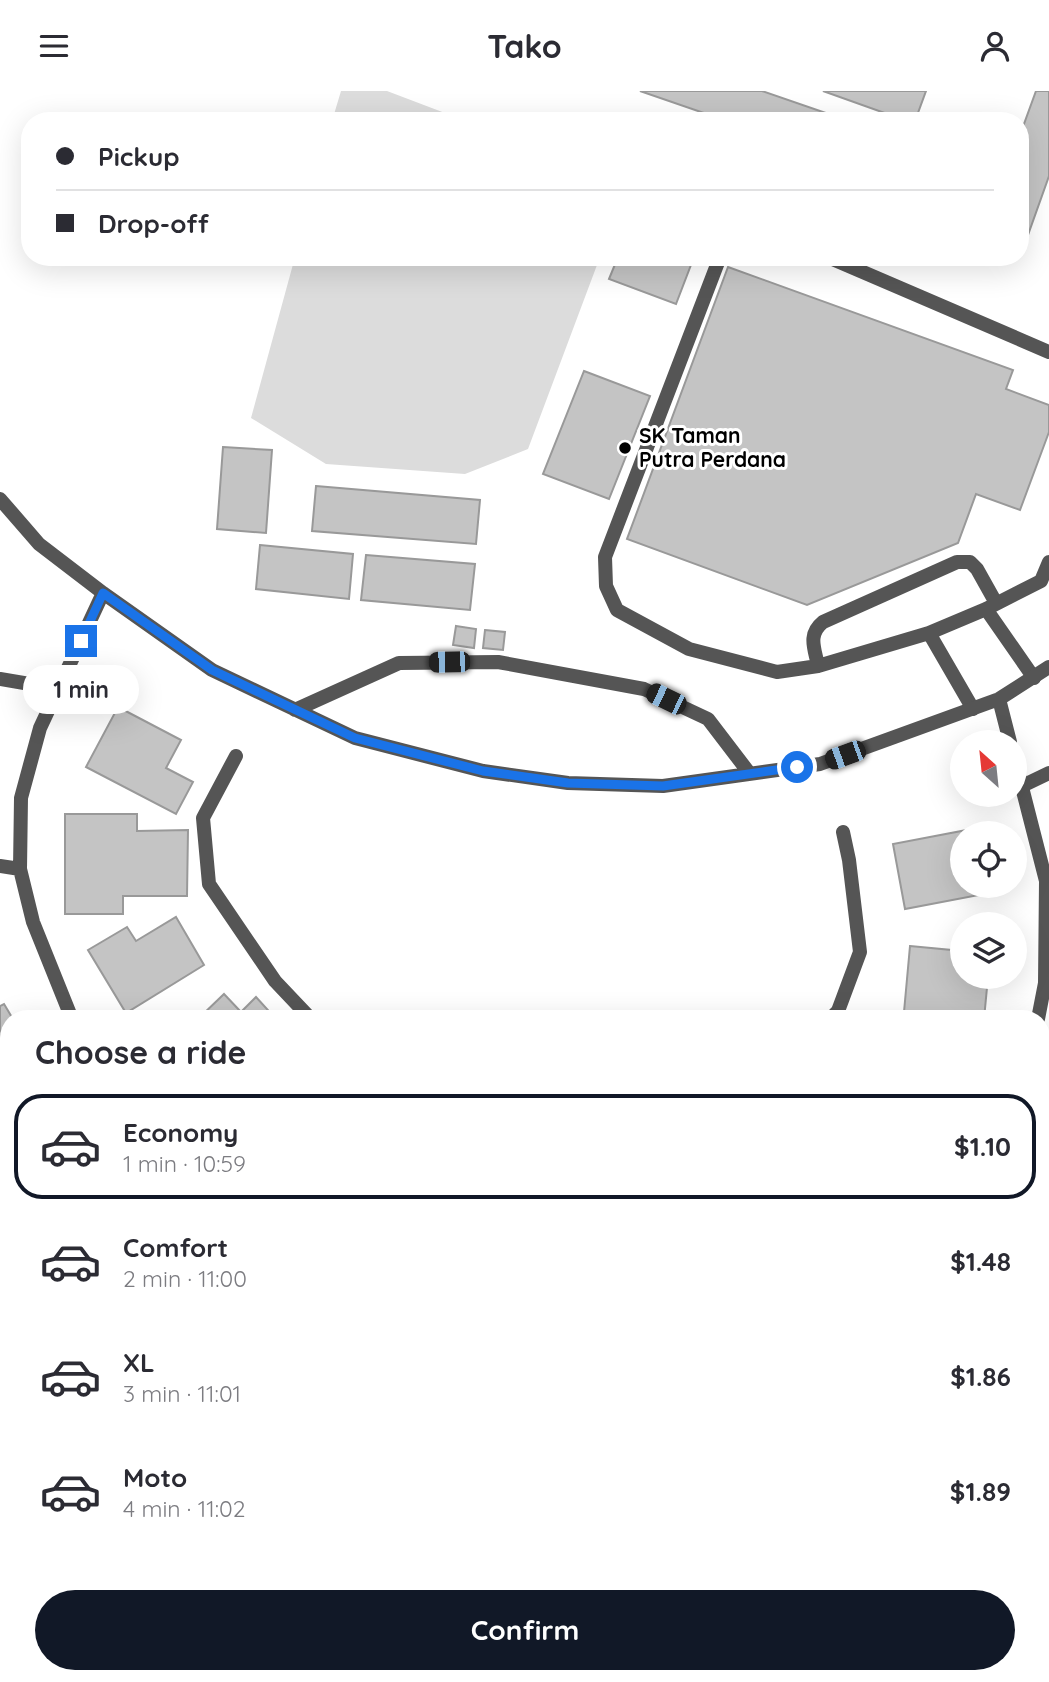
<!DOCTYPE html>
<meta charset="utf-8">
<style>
:root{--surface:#fff;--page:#f7f7f7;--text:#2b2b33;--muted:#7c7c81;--line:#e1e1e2;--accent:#111827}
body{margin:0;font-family:Quicksand,sans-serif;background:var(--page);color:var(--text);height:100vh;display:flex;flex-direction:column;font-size:26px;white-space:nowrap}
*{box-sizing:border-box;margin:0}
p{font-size:23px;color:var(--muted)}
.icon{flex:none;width:38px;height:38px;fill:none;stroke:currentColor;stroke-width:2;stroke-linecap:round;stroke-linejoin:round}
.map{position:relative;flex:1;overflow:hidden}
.details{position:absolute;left:0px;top:919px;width:1050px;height:674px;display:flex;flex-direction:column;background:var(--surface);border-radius:28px 28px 0 0;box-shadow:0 7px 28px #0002}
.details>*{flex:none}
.top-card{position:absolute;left:21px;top:21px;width:1008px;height:154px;border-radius:28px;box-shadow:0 7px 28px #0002;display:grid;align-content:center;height:154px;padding:0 35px;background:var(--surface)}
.needle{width:46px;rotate:333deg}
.fabs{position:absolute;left:950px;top:639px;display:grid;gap:14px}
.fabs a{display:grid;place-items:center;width:77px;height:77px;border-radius:50%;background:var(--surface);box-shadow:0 7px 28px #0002;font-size:35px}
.end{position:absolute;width:32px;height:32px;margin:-16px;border:9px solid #1a73e8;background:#fff;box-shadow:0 0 0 4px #fff}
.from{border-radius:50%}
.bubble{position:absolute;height:49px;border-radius:24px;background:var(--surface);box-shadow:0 7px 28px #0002;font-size:23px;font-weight:700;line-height:49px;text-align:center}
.car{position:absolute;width:21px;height:42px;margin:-21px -10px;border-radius:9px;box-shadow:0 0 5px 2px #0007;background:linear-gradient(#222 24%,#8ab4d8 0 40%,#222 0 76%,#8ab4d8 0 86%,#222 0)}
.top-card b{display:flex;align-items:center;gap:24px;height:66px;font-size:26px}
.top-card b+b{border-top:2px solid var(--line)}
.top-card i{width:18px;height:18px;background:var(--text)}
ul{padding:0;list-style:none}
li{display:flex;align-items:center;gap:21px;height:105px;margin:0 14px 10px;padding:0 21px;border:4px solid transparent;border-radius:28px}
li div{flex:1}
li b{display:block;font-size:26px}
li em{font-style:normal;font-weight:700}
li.selected{border-color:var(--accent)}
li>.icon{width:63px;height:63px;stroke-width:1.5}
h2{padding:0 35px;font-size:32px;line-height:84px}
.primary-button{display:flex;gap:14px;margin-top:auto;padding:14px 35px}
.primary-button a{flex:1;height:80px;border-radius:42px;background:var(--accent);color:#fff;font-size:28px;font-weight:700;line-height:80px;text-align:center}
header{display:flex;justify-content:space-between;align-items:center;height:91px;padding:0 35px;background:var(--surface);font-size:32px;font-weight:700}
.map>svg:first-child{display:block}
</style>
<header><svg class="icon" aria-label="menu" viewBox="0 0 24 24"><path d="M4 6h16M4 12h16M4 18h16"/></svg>Tako<svg class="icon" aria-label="person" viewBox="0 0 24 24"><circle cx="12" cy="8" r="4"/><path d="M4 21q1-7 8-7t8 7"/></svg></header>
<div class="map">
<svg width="1049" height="1591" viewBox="0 0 1049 1591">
<rect width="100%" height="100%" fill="#fff"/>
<path fill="#dcdcdc" d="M341,0H387L466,30H332Z
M295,166H600L528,358L465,383L326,373L251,327Z"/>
<path fill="#c4c4c4" stroke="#999" stroke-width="2" d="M640,0H762L849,30H727Z
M823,0H926L915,30H907Z
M1036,0H1049V85L1023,158L1020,157V44Z
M618,166H694L676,213L609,188Z
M728,176L1013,279L1006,298L1049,314V341L1020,419L976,403L958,452L807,514L627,448Z
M584,280L650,305L609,408L543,383Z
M223,356L272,359L266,442L217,438Z
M316,395L480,409L476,453L312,440Z
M260,454L353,463L349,508L256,498Z
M366,464L475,473L470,519L361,509Z
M456,535L476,538L474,557L453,554Z
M485,539L505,541L503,559L483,557Z
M118,616L181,649L166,677L193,691L176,723L86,676Z
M65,723H137V740L188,739L187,805H123V823H65Z
M972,738L973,742H962V794H982L984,803L905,818L893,753Z
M176,826L204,874L126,922L88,859L127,836L136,850Z
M910,855L962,860V886H988L984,928L904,921Z
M224,903L241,921L256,906L276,928H198Z
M4,913L13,928H9V991L0,996V915Z
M9,1017V1067L0,1055V1023Z
M1049,1294V1356L1041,1340V1298Z"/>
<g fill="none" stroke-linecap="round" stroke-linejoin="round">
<g stroke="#dbdbdb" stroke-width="21">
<path id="primary" d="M0,1448L9,1459
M0,1583L7,1591
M112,1584L118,1591"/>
</g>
<path stroke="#555" stroke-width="14" d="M720,166L605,466L606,495L617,519L689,558L777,581L818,575L929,542L986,518L1041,490L1049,471
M828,166L1049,261
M986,518L1034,587
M929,542L973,618
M818,575C815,558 807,544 823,531L957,471H970L977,478L996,512"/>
<path stroke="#555" stroke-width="14" d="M0,408L39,453L103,502L212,579L355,647L483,680L568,692L663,695L820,673L999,608L1049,576
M0,588L59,598
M999,608L1010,651
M295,619L399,572L498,571L644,598L708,628L750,683
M236,665L203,727L209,793L275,890L311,928
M1015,669L1046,790L1045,892L1038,928
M1022,695L1049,682
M0,775L20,778
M72,928L33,831L20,778L21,707L40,637L103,502
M830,928L838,920L860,861L849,769L843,741
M0,1147L9,1156
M1041,1244L1049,1240
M1041,1415L1049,1419
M332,1584L371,1591
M426,1591L427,1584
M613,1591L614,1584"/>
<path stroke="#555" stroke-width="14" d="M1041,1568L1049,1564
M996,1591L1011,1584"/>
<use href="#primary" stroke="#000" stroke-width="18"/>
</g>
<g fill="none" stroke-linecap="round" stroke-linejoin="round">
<path stroke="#1a73e8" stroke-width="9" d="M81,550L103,502L212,579L355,647L483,680L568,692L663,695L797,676"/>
</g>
<circle fill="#000" stroke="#fff" stroke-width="2.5" cx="625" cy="357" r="7"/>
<g text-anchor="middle" stroke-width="6" stroke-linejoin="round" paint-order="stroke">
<g font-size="21" font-weight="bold" fill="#000" stroke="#fff" text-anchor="start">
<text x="639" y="352">SK Taman<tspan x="639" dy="24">Putra Perdana</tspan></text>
</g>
</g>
</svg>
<div class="fabs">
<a><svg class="needle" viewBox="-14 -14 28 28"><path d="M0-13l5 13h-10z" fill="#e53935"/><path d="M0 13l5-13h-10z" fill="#7c7c81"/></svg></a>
<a><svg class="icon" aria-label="locate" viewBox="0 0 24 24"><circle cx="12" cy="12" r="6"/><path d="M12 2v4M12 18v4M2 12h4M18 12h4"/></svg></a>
<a><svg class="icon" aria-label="layers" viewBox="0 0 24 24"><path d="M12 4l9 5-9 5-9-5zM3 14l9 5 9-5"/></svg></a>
</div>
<i class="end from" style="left:797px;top:676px"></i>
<i class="end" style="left:81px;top:550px"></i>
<div class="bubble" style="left:23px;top:574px;width:116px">1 min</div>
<i class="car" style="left:449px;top:571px;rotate:269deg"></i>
<i class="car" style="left:666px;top:608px;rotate:296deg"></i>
<i class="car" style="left:845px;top:664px;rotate:250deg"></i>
<div class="top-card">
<b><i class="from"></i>Pickup</b>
<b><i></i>Drop-off</b>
</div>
<section class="details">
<h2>Choose a ride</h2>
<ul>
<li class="selected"><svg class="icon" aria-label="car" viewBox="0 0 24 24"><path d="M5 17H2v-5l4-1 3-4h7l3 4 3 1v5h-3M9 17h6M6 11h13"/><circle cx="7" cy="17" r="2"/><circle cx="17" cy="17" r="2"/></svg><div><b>Economy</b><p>1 min · 10:59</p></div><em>$1.10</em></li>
<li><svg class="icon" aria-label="car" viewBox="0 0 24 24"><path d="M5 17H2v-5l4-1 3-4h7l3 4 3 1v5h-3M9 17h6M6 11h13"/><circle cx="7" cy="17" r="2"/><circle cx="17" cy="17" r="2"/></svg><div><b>Comfort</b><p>2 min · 11:00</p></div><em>$1.48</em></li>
<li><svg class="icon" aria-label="car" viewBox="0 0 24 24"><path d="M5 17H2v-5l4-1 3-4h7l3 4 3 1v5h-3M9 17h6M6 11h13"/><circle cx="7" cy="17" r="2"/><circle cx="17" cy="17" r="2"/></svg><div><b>XL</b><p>3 min · 11:01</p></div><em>$1.86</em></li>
<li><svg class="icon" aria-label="car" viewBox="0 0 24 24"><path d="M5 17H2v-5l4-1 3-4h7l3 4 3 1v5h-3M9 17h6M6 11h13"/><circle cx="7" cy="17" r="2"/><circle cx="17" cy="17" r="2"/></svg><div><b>Moto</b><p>4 min · 11:02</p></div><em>$1.89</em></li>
</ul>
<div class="primary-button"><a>Confirm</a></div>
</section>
</div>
